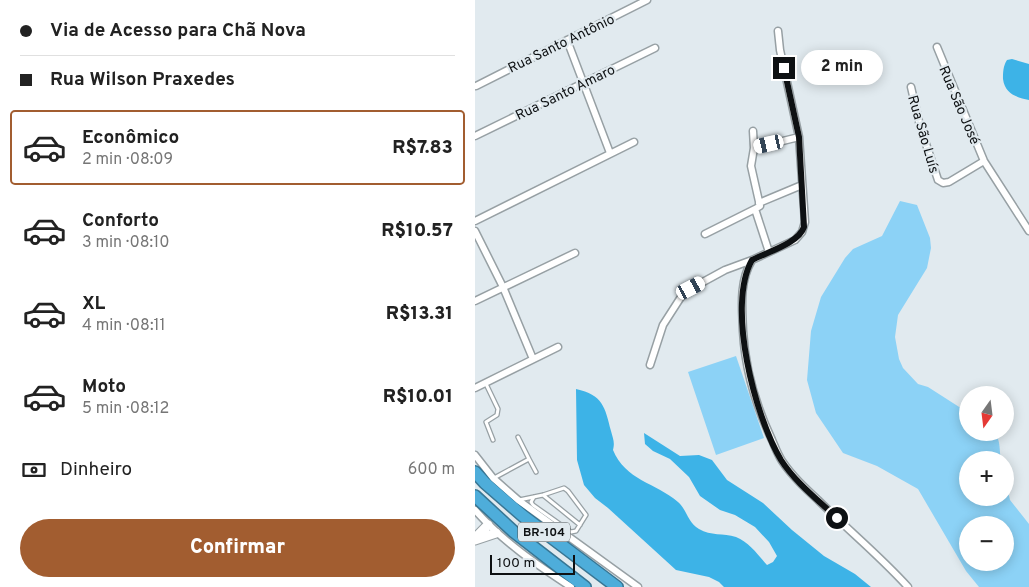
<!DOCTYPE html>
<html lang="pt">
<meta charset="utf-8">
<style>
:root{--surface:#fff;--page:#f6f6f6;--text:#222;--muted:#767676;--line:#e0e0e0;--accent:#a25d30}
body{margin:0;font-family:Overpass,sans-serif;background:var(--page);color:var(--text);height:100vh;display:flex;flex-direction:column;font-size:19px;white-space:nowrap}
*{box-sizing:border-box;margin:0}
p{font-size:16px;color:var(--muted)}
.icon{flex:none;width:28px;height:28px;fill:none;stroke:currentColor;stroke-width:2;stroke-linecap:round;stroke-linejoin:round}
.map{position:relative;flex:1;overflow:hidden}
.side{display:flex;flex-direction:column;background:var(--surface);width:475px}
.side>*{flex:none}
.hud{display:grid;align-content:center;height:110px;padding:0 20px;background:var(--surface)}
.needle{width:32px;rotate:194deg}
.buttons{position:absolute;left:484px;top:386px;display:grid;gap:10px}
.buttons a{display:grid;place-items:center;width:55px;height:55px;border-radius:50%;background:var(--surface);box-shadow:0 2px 12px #0003;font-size:25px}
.scale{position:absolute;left:15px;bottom:12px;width:85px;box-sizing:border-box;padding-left:5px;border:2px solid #0e1113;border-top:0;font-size:14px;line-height:18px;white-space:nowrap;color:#0e1113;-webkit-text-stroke:4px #e1eaef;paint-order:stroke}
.end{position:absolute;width:22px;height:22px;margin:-11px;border:6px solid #0e1113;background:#fff;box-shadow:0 0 0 2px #fff}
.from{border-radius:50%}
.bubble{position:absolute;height:35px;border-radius:18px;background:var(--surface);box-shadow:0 2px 12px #0003;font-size:16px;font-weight:800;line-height:35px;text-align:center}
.car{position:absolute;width:15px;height:30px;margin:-15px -8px;border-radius:6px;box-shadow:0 0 4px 1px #0007;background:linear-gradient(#fff 24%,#345 0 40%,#fff 0 76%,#345 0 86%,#fff 0)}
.hud b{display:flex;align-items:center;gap:18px;height:48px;font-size:19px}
.hud b+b{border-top:1px solid var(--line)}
.hud i{width:12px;height:12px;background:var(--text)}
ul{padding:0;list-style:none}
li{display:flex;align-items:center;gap:15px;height:75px;margin:0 10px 8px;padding:0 10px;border:2px solid transparent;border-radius:5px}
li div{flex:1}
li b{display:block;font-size:19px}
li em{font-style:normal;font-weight:800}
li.selected{border-color:var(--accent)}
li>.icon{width:45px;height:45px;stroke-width:1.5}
.pay{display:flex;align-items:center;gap:12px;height:55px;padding:0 20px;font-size:19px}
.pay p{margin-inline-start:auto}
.action{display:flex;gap:10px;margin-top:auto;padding:10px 20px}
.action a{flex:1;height:58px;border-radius:30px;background:var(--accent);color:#fff;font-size:20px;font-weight:800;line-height:58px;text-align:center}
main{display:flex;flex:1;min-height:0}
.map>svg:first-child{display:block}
</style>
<main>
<section class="side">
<div class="hud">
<b><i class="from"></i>Via de Acesso para Chã Nova</b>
<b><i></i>Rua Wilson Praxedes</b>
</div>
<ul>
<li class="selected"><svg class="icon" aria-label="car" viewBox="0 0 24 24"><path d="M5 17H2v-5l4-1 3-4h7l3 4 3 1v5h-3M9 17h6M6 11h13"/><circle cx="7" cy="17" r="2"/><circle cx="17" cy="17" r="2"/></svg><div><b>Econômico</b><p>2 min · 08:09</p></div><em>R$7.83</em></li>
<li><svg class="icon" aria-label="car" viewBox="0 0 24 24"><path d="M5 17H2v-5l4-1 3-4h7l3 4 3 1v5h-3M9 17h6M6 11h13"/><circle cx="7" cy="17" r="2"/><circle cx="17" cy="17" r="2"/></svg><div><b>Conforto</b><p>3 min · 08:10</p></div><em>R$10.57</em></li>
<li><svg class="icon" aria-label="car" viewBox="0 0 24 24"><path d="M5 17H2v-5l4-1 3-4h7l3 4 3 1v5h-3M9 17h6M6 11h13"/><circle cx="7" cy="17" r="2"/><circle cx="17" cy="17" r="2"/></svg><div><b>XL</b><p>4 min · 08:11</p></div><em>R$13.31</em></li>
<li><svg class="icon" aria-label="car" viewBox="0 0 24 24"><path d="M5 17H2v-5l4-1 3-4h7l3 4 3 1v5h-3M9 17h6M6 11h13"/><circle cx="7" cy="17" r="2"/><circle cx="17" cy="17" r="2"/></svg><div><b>Moto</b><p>5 min · 08:12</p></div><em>R$10.01</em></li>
</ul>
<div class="pay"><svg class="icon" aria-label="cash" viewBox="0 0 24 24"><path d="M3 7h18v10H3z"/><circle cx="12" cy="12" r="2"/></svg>Dinheiro<p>600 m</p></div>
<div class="action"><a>Confirmar</a></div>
</section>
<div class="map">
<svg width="554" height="587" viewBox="0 0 554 587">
<rect width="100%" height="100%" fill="#e1eaef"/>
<path fill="#8cd2f6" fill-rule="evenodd" d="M425,201L442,205L455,238L456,248L452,268L423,315L420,337L424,359L428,368L443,384L453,387L492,412V432L520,433C526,442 524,450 526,460H492V498H530V478L535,500L554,524V587H504L491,571L443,489L402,466L368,453L341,413L332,380L336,331L346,297L370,258L378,249L407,236ZM492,525H530V562H492Z
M261,356L289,438L241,455L213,372Z"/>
<path fill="#3db3e7" d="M537,59L554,64V100C541,97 530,94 528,79C528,73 528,66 532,60Z
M101,389C128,395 130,407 136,431C138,439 140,442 138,450C150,480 181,483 203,502C212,510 213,523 224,529C236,536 248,533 261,537C274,542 283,555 292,565L298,562L302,556L294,542L280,527L260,515L245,510L225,496L214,477L195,459L178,451L170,444L169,433L205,456L224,455L237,460L252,480L288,503L317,530L349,556L380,574L396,587H249L244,582L234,577L201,570L133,508L120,498L109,485L102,460Z"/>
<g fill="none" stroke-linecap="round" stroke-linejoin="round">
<g stroke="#97a0a4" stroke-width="5.5">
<path id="lane" d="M11,384L23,409L22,415L11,422L18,440
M54,459L61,472
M19,478L54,459L43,437
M68,495L105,525
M44,500L68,495L89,488L93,491L111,515L101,531L96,532L58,505L56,502L59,497"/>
</g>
<g stroke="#97a0a4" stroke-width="9">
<path id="street" d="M92,40L135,153
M462,47L509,161L554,231
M1,86L172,0
M436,87L445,126L463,180L468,183L474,182L509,161
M278,131L279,148L276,166L285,206L280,209L294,252
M0,136L180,48
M279,148L324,137
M284,203L327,185
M0,221L159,142
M0,231L28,287L58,359
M230,234L280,209
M277,260C264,282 267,307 268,331C270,369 281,406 297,440C300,447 303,455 307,461C317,476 330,488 343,500C373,530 405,556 433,587
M0,301L100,253
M175,365L188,325L206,297L217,288L250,270L277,260L320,240L327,232L330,222L324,137L305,50L303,31
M0,388L83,347
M0,455L18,478L43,500L163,587
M0,510C28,542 61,564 96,587"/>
</g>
<g stroke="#97a0a4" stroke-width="11">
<path id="secondary" d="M1,537L13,525
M0,540L21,533"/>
</g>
<g stroke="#387694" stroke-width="14">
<path id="highway" d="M0,472L10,483L48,516L142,587
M0,496L39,532L110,587"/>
</g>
<use href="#lane" stroke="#fff" stroke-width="3"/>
<use href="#street" stroke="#fff" stroke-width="6"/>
<use href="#secondary" stroke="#fff" stroke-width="9"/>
<use href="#highway" stroke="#4eadda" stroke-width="11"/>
</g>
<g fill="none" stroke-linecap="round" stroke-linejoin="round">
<path stroke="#0e1113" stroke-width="6" d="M309,68L324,137L329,227C324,243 292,252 277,260C251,306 280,417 306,460C320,482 343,500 362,518"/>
</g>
<g text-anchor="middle" stroke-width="4.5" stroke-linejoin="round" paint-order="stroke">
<rect fill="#e1eaef" stroke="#4d5255" stroke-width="1" x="43" y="522.5" width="52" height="19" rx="4"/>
<g font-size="12" font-weight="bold" fill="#0e1113">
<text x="69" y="536">BR-104</text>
</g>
<g font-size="14" fill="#0e1113" stroke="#e1eaef">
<text transform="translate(86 43) rotate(-26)" y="5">Rua Santo Antônio</text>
<text transform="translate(90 92) rotate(-26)" y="5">Rua Santo Amaro</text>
<text transform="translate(485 105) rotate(67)" y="5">Rua São José</text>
<text transform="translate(449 134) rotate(74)" y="5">Rua São Luís</text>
</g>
</g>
</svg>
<div class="buttons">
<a><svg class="needle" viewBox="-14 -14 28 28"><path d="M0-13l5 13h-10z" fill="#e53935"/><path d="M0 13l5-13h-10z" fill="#767676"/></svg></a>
<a>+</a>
<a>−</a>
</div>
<div class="scale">100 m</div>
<i class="end from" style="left:362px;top:518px"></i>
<i class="end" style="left:309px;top:68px"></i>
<div class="bubble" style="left:326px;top:50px;width:82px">2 min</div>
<i class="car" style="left:294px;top:144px;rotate:257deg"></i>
<i class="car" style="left:216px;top:288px;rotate:62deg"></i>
</div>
</main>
